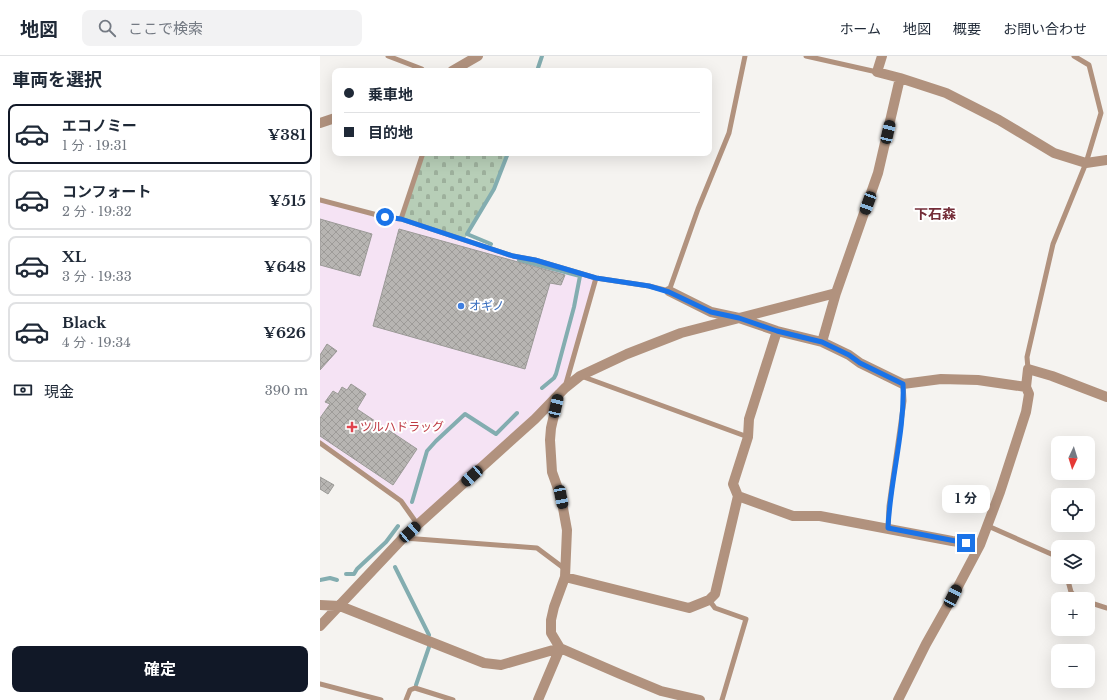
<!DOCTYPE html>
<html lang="ja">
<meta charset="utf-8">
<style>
:root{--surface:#fff;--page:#f2f2f3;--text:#1f2937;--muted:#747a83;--line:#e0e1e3;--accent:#111827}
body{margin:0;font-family:"Libre Baskerville","Noto Sans JP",serif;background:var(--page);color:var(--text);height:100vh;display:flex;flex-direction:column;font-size:15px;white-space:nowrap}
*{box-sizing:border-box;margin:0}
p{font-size:13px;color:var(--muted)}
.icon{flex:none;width:22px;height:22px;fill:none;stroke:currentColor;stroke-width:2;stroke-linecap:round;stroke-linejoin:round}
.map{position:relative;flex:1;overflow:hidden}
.drawer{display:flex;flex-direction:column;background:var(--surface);width:320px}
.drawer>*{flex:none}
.top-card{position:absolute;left:12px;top:12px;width:380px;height:88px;border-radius:8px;box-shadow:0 4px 16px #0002;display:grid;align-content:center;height:88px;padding:0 12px;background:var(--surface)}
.needle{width:26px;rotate:184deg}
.fabs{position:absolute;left:731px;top:380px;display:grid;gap:8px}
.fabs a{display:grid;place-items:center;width:44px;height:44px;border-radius:8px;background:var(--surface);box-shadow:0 4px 16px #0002;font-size:20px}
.end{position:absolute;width:18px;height:18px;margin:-9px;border:5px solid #1a73e8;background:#fff;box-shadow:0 0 0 2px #fff}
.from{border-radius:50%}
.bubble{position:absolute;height:28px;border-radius:8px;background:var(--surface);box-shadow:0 4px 16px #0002;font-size:13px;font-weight:700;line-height:28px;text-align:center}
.car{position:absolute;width:12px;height:24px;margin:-12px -6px;border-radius:5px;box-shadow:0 0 3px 1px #0007;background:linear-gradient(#222 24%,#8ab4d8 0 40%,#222 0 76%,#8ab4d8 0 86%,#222 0)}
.top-card b{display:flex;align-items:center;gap:14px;height:38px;font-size:15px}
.top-card b+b{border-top:1px solid var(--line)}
.top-card i{width:10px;height:10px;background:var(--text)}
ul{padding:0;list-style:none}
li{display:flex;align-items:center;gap:12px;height:60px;margin:0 8px 6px;padding:0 4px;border:2px solid var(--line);border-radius:8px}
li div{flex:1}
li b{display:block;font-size:15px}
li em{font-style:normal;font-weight:700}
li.on{border-color:var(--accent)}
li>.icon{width:36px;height:36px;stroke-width:1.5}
h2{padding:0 12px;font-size:18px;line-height:48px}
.pay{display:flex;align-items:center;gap:10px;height:44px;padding:0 12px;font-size:15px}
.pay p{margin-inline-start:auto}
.cta{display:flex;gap:8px;margin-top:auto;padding:8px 12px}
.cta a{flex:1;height:46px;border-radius:8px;background:var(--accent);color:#fff;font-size:16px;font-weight:700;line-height:46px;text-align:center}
header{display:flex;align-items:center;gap:24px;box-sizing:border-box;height:56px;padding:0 20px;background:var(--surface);border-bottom:1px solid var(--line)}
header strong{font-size:19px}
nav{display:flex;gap:22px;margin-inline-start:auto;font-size:14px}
.search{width:280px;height:36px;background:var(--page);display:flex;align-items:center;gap:10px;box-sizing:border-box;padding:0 14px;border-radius:8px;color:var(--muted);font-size:15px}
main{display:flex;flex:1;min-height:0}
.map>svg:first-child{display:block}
</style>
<header>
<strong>地図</strong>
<div class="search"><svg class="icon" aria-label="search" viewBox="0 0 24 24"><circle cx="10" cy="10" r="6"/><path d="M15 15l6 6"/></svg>ここで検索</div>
<nav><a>ホーム</a><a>地図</a><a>概要</a><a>お問い合わせ</a></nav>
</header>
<main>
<section class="drawer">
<h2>車両を選択</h2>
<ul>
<li class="on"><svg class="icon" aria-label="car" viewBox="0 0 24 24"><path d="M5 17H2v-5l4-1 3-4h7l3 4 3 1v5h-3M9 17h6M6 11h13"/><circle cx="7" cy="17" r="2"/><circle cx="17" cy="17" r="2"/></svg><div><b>エコノミー</b><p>1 分 · 19:31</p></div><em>¥381</em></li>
<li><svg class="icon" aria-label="car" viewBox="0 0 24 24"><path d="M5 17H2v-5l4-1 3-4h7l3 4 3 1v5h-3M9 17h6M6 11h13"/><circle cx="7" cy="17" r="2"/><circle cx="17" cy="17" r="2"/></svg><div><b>コンフォート</b><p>2 分 · 19:32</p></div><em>¥515</em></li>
<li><svg class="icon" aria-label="car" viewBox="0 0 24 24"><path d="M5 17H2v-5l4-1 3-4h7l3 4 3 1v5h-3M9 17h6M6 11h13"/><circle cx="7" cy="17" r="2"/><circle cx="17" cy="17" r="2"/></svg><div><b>XL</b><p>3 分 · 19:33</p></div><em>¥648</em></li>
<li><svg class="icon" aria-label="car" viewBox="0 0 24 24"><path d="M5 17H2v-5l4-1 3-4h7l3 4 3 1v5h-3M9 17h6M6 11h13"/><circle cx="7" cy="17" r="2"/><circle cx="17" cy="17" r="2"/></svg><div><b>Black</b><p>4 分 · 19:34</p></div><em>¥626</em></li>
</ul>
<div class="pay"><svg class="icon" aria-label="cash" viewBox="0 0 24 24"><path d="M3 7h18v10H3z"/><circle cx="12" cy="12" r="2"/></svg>現金<p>390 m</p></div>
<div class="cta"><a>確定</a></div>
</section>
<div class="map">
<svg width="787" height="644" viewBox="0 0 787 644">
<defs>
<pattern id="cemetery-stones" width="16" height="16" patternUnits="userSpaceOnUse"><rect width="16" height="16" fill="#b7ceb7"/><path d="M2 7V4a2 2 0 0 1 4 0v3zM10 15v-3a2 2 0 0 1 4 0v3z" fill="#9db09c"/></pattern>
<pattern id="building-cross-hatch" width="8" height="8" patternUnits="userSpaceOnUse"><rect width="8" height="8" fill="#b7b5b2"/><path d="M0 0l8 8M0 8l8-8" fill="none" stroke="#9d9b98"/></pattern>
</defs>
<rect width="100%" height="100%" fill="#f5f3f0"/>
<path fill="#f5e3f4" d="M0,144L65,161L193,200L276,222L245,332L98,469L81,445L0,387Z"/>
<path fill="url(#cemetery-stones)" d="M103,97H188L174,133L144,184L81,163Z"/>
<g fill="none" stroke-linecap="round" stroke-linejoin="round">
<path stroke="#83adb0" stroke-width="4" d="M217,15L222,0
M171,188L147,178L174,133L188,97
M199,204L260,220L254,251L236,318L234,322L222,332
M92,446L107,395L116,385L145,358L176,378L197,357
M75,511L109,579
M26,518H34L37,513L66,486L78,470
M0,524L10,522L17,524
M96,629L109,591"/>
</g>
<path fill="url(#building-cross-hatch)" stroke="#9b9a97" d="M0,163L52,178L40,220L0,209Z
M79,173L245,219L241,229L230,227L205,313L53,270Z
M7,288L17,295L0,314V299Z
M31,328L46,338L37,353L97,393L73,429L0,380V362L10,348L5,346L13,335L18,338L22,331L27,334Z
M0,421L14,429L8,438L0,433Z"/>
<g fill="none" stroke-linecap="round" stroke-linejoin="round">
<path stroke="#b1927e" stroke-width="5" d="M68,0L102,13L103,15
M486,0L557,16
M103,97L81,163L193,200L215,204L276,222L329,230L349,235L378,153L409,77L425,0
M0,144L65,161L81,163
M708,313L707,301L733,188L766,107L781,57L769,9L754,0
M261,320L428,381
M245,331L276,222
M0,387L81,445L98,469
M668,470L738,501
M568,472L569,450L584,345L583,328
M84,482L217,492L245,513
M747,521L751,536L757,543
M389,544L395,552L426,563L402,644
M768,546L787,552
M0,628L61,644
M86,644L90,634L95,632L133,644"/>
<path stroke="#b1927e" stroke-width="10" d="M562,0L557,16L580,22L626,37L679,64L734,97L766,107L787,104
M349,235L391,256L419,262L457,275L502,286L529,299L540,307L583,328L621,323L658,324L706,331
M502,286L516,237
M239,338L231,372L230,384L232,416L241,441L247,474L245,521L234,551L231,564V577L240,592L300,618L341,635L380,644
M418,440L473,460H500L632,485L660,489
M245,521L369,552L389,544L395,538L418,440L413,428L428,381L429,363L457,275
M0,549L20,550L164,607L181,609L240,592
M0,570L83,482L215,363L245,332L260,320L307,298L361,277L516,237L558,117L580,22
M218,644L240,592
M578,644L606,588L633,540L660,489L680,436L706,356L709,338L706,331L708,313L732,320L787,341"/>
<path stroke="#b1927e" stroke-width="10" d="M132,15L158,0
M0,67L15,62"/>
</g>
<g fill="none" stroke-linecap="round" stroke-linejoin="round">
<path stroke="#1a73e8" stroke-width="5" d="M65,161L81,163L193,200L215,204L276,222L329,230L349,236L391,256L419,262L457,275L502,286L529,299L540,307L583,328C585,376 570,424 568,472L646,487"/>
</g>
<circle fill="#3f7fe0" stroke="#fff" stroke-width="1.5" cx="141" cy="250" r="4"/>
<path fill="#e0444e" stroke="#fff" stroke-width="1.5" d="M30 365h4v4h4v4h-4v4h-4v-4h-4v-4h4z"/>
<g text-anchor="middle" stroke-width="4" stroke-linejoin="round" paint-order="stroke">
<g font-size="12" fill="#366cbe" stroke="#fff" text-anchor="start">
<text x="149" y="254">オギノ</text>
</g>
<g font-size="12" fill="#be3a42" stroke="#fff" text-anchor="start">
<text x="40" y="375">ツルハドラッグ</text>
</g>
<g font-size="14" font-weight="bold" fill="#742d38" stroke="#fff">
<text x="615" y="163">下石森</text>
</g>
</g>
</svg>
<div class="fabs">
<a><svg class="needle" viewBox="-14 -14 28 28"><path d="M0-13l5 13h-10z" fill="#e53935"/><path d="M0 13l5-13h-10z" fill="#747a83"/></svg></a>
<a><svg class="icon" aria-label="locate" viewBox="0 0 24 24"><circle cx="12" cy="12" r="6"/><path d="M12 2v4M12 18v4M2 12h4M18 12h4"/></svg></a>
<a><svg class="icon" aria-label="layers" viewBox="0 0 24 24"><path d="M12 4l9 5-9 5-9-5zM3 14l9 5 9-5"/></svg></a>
<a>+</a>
<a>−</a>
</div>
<i class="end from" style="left:65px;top:161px"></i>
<i class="end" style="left:646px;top:487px"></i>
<div class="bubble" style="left:622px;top:429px;width:48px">1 分</div>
<i class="car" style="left:568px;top:76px;rotate:13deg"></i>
<i class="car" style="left:548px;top:147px;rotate:200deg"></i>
<i class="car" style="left:236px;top:350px;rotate:13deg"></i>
<i class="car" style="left:152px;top:420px;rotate:228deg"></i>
<i class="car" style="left:241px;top:441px;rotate:169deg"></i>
<i class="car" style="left:90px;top:476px;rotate:48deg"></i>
<i class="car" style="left:633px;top:540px;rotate:27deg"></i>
<div class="top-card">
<b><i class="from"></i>乗車地</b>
<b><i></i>目的地</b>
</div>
</div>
</main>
